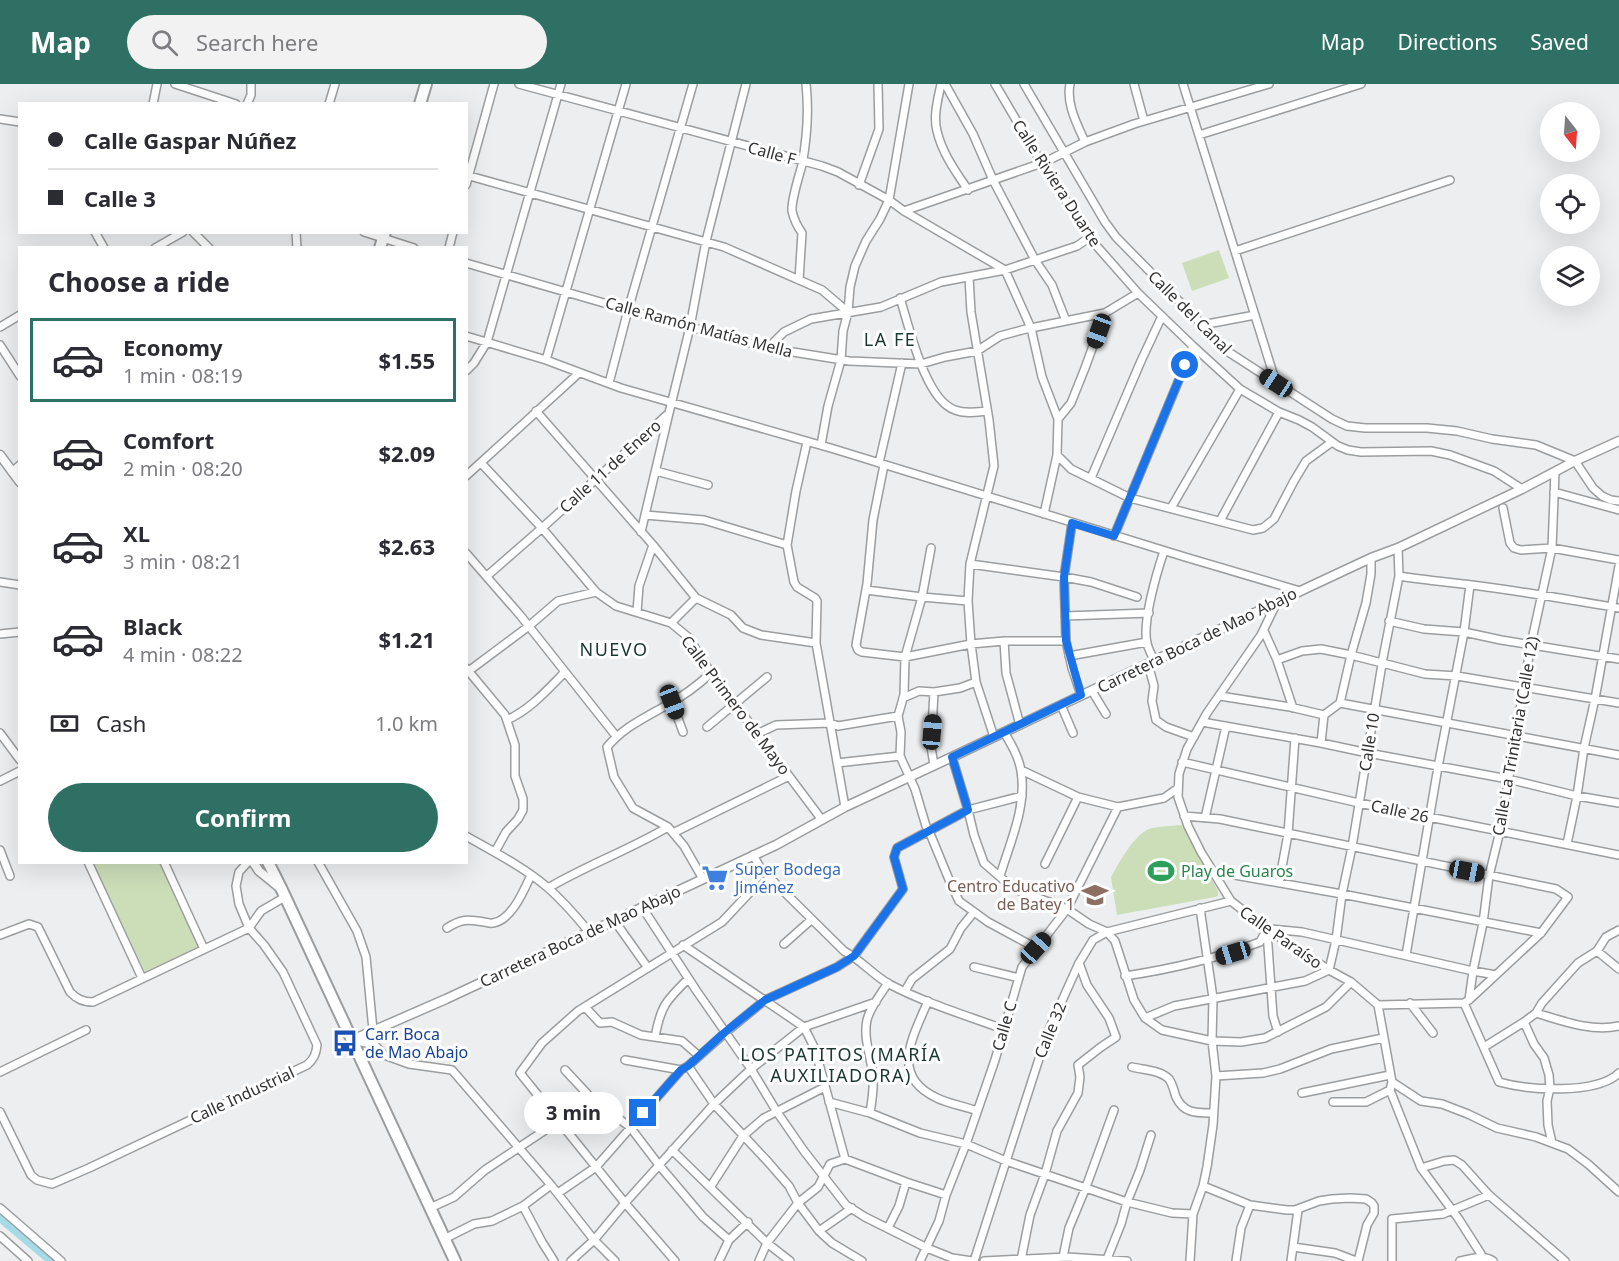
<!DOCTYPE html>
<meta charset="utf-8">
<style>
:root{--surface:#fff;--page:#f2f2f3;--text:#2b2b33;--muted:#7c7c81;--line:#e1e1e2;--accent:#2e7164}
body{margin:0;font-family:"Noto Sans",sans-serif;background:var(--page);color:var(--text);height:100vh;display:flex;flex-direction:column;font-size:22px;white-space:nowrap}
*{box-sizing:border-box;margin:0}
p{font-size:20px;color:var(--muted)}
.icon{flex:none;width:33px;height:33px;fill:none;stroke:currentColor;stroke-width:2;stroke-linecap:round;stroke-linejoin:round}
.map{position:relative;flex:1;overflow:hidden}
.sheet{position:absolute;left:18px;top:162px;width:450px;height:618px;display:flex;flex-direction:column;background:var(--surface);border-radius:0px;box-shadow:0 6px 24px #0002}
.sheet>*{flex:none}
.banner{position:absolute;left:18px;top:18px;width:450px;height:132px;border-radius:0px;box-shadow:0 6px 24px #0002;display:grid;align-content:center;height:132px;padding:0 30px;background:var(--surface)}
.needle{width:39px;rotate:163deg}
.controls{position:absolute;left:1540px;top:18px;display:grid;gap:12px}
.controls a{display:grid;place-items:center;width:60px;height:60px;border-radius:50%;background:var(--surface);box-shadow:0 6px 24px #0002;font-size:30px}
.end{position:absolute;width:27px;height:27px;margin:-14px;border:8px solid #1a73e8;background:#fff;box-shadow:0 0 0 3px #fff}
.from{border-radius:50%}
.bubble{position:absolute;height:42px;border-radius:21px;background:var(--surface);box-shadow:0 6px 24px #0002;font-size:20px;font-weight:700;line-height:42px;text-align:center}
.car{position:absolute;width:18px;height:36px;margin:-18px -9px;border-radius:8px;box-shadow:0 0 4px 2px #0007;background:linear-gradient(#222 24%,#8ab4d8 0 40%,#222 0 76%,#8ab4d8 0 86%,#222 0)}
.banner b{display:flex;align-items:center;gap:21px;height:57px;font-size:22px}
.banner b+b{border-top:2px solid var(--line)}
.banner i{width:15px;height:15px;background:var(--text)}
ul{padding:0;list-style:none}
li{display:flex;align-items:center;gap:18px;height:84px;margin:0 12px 9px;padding:0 18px;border:3px solid transparent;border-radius:0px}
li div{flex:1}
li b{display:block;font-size:22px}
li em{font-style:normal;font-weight:700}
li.active{border-color:var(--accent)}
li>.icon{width:54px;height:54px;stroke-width:1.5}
h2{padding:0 30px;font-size:27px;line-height:72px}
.pay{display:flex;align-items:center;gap:15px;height:66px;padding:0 30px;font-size:22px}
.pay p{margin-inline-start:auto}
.button{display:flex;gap:12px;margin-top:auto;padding:12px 30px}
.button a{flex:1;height:69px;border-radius:36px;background:var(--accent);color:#fff;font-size:24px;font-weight:700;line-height:69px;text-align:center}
header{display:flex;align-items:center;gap:36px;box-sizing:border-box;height:84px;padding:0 30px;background:var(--accent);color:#fff}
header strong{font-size:28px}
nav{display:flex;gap:33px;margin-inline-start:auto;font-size:21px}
.search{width:420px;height:54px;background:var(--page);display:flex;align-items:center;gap:15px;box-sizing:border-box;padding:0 21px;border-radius:33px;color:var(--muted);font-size:22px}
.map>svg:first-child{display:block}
</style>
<header>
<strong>Map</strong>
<div class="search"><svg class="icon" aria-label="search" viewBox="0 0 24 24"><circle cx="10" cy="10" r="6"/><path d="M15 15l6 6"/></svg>Search here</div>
<nav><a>Map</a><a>Directions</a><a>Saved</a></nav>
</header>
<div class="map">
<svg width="1619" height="1177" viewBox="0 0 1619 1177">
<rect width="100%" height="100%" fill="#eceef0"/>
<path fill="#cbdeb8" d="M1219,166L1229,194L1192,207L1182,179Z
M1182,741L1218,807V812L1215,813L1117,831L1111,793C1119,779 1133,752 1149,745C1158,742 1172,742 1182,741Z
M93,779H160L200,862L145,888Z"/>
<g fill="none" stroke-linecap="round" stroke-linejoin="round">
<path stroke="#a4dbe6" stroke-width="8" d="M0,1134L51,1177"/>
<g stroke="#9b9d9e" stroke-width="10">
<path id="minor" d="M175,0L236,20
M519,0L822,82L838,88L889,116L904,127L1005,186L1031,244L1042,293L1058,335L1057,371L1044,430
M941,0C938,15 933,32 937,47C942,69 956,88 968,106
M945,0L973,50L993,96L1035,176L1052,201L1066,237
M995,0L1042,80L1094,159L1138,209L1193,262L1240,305L1279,328L1299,336L1312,343L1338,362L1348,366L1361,368L1431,367L1450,371L1494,387L1522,405
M1024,0L1105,138L1116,153L1230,269L1332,335L1347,342L1365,344H1427L1457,347L1492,355L1536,361L1575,377L1593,404L1602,412L1611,416L1619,417
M1070,0C1066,20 1077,40 1085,58
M1134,0L1144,37
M1183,0L1276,299
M153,20L157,0
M247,20L251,11V0
M329,20L335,0
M0,35L20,38
M1199,51L1361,0
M466,91L724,163L822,206L848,228
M466,101L494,0
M859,101L879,45L878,0
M904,127L1045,78L1085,58L1134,40L1269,0
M95,148L104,164
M193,148L209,164
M296,148L297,164
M364,148L414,164
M155,164L183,148
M449,164L453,148
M1235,167L1450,96
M466,179L628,226L768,264L849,277L921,280L945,273L977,267L1000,252L1026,245L1105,229L1138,209
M969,193L971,228L989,336L994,382L970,480L968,517L971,560L976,598L994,653
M799,196L802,149C797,142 794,136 792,127C791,117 799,92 802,81C807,54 809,27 806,0
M900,214C909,242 925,316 955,326C965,330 976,328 987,327
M1202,241L1255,231
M0,243L20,231
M466,252L546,276L621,304L834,365L1185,473L1300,507
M0,261L20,292
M768,264L784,248L811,235L881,223L941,198L1005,186L1077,162L1090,153
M546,276L626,0
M466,287L474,279L487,258L561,0
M609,299L628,226L693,0
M536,327L653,461L696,514L731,531L743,544L761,551L816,559
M1058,335L1071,319L1085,284L1105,229
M807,358L796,407L787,461L794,498L797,503L815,514L817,517L816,559L845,723
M821,361L828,322L841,276L843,247L848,228L850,203L855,182L866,157L880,135L889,116L909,0
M1057,371L1071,385L1130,414L1253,446L1263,444L1274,435L1294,397L1306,377L1332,358
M481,379L542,444L596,508L616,522L671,539L688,553L723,608L741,628L822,736
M879,379L902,279
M884,381L873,436L867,500L856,561L858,566L862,568L905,573L971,560L1004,557H1066
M656,387L708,401
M12,388L20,381
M466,392L579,289
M1091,394L1141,277L1162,232
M1554,408L1619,426
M1171,424L1240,305
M1503,424L1510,459L1514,464L1521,466L1552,464L1619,476
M645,431L704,436L787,461
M1220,437L1279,328
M1072,439L1064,493L1066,557L1072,584L1081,611
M641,448L669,329
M1114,452L1193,262
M931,464L922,513L905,573L904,611L898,632L901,648L900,672L915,705L926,742L929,747L950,798L959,817L988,838L1036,864
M466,469L520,531L616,652
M970,480L1064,493L1091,498L1137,513
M487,492L542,444L669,329L690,243L706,157L746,0
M1399,492C1424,496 1447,498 1472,501C1521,507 1570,516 1619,524
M0,498L20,501
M866,506L922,513L968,517
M1277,518L1261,551L1207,629L1187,665L1179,690L1178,713L1188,742L1201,768L1231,817L1267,845L1329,886L1351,898L1378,921L1392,998L1390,1006L1421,1084L1458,1134L1481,1170L1483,1177
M637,528L639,502L653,461
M1065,532L1149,529
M1389,537L1424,545L1464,548L1501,556L1619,575
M671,539L696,514
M1264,547L1277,576L1293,624
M0,550L20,548
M1004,557L1006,589L1020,641
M1069,572L1147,558
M1154,576C1152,571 1148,565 1147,559C1142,538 1157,488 1164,467
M1277,576L1302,567L1321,565L1351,571L1425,590L1457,592L1619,619
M1148,580L1154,602L1152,617L1156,636L1166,643L1194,653
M466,584L505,631L515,661V692L523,715V726L518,735L506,748L495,768
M466,589L529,542L558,517L596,508
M1092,607L1106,630
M1220,612L1290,623L1324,631
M903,614L919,607L934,608L960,604L976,598
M672,618L683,648
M1340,619L1619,671
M1061,621L1073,649
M507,636C531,625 547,606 565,588
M1202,638L1321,659L1368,669L1508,695L1577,712L1619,719
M707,643L767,593
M0,649L20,676
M757,650L776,641L830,639L838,642L898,632
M1321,659L1324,631L1340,619L1351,571L1366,519L1371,490V474
M952,673L968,726L974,751L984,779L1006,798L1020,807L1067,825L1089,840L1107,848L1115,857L1134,916L1145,934L1162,946L1212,957L1241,958L1265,954L1326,923L1351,898
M1182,678L1359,719L1619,771
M837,679L900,672
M934,681L931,663L934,608
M1021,686L1078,713L1118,723L1164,714L1178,704
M0,697L20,687
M1184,732L1220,735L1556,805L1568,813L1541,849L1469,916L1464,919L1378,921
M1205,734L1226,642
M673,749L789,692
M466,752C494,768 522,782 547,803C562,816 576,832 589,848
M1567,760L1577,712L1584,664L1595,615L1619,482
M0,766L10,792
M753,771L761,785L844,867C861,876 873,891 889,900C925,919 965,931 1003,945
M88,778L142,894
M164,778L204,865
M318,778L357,847L366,873L373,946
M1045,780L1078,713
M1212,787L1342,810L1541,849
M1000,792C1010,758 1027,723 1021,687C1019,673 1011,660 1004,648
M703,795L684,762L668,743L633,724L614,693L607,663C624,643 643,635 665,622C682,613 697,602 711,589
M1279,799L1288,750L1295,654
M548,804C587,781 629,766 668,743
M642,823L696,906L751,985L777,1028L804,1067L846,1121L865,1133L927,1164L952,1174L972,1177
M614,836L648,884
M447,844C461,835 467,835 484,838C487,838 490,840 493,839C512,836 524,806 531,791
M1270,845L1302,848L1473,887L1496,891
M1267,848L1273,932L1278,948
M0,851L29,840L38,843L70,908C77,915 83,918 93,918L249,844L261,827L285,813
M784,860L811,836
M683,861L804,943L815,965L845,1075
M1597,867L1619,885
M1406,871L1438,683L1464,548L1470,501
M974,883L1019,894
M1125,892C1172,885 1215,875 1260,858L1267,845
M905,907L912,895L950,865L961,844L974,828
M1469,916L1473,887L1483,839L1489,792L1500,747L1531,560L1552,464L1555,388
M928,917C913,953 889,992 937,1014C949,1020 964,1022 977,1027
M1410,919L1433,949
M1464,919L1499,998C1528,1006 1596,1011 1619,989
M585,923L600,939L612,938L641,951L682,957L699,972
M1536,929C1563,937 1591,948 1619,942
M1145,934L1174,922L1305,897L1329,886L1336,856L1342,810L1352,763L1383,574L1399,492L1398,464
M1524,938L1534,960L1544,974L1549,991L1550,1004L1547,1017L1548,1041L1552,1059
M655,953C661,921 666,917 688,895
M352,956L375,961L384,971L409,980L452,986L551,1101L594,1156L615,1177
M1484,963L1524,938L1536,929L1542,919L1578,879L1597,867L1606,853L1619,846
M625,976L681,986
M688,982L714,1020L769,1079L789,1102L798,1119L819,1147L832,1159L862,1177
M1132,983C1144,986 1160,986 1169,995C1173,1001 1174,1007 1176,1013C1184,1030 1197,1029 1213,1029
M565,986L592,1015L630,1043L659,1081L703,1133L729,1156
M0,988L86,946
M1216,992L1263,989L1280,985L1331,965L1383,954
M1392,998L1421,1017L1442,1020L1468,1030L1497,1044L1536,1053L1568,1065L1588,1080L1619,1108
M1302,1009L1390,991
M829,1018L870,1029L920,1049L966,1060L1006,1077L1127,1118L1172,1129L1193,1130
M1333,1018H1366L1390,1006
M0,1028L31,1091L37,1096L52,1100L89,1084L307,981C314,975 316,970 317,961L283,888L264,861L249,844L239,820L236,802L239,788L248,778
M870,1029C872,1017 874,1004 873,992C871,973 863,954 867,936C870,923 881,910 888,899
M672,1066L767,1159L790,1177
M1421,1084L1444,1077L1454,1076L1462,1081L1489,1111L1565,1177
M711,1102L743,1052L764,1034L825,1003
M1203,1102L1250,1121L1287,1126H1295L1319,1117L1332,1115L1350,1114L1366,1115L1372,1119L1374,1122V1129L1367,1141L1358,1177
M558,1109L596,1083L681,986L688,982L725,949L765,916L837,883L854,872L903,805L894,773L897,764L968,726L1022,712
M523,1122L542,1158L554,1177
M0,1124L61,1177
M430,1124L454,1113L485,1086L592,1015
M888,1144L899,1122L906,1098
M819,1147L852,1124
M0,1152L28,1177
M444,1155L474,1140L492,1137L523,1122L551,1101
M1293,1163L1335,1169L1356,1177
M1063,1173L1069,1144L1086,1103L1114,1026
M1107,1175L1121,1140L1127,1118L1140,1086L1151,1051
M1021,1176L1030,1131L1045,1090L1057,1047L1078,1009L1080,993L1078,981L1101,963L1116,953L1109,934L1087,901L1079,879
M571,1177L594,1156L625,1119L714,1020L751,985L804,943L876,918
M675,1177L625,1119L520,989L542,959L578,927L722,838L752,806L772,795
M719,1177L729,1156L748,1138
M759,1177L767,1159L798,1119L818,1103L830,1080L845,1075L906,1098L946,1111
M920,1177L939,1137L946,1111L966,1060L995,976L1022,883L1067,825L1118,723
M974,1177L1047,950L1079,879L1093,856L1107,848L1231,817
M984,1177L1067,1173L1127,1177
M1190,1177L1193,1130L1203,1102L1207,1083L1213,1041L1216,992L1212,957L1213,914L1200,824
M1236,1177L1241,1144L1250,1121
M1291,1177L1298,1126
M1392,1177V1135L1443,1130L1489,1111
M1460,1177C1470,1175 1484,1170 1493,1177"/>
</g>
<g stroke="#9b9d9e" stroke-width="11">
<path id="tertiary" d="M0,371L20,398
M253,778L259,787L280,804
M352,956L446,915L776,761L845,723L952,673L1311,502L1371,474L1398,464L1522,405L1575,377L1619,357"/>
</g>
<g stroke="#9b9d9e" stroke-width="14">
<path id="primary" d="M420,20L426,0
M380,164L385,148
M268,778L282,806L455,1177"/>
</g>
<use href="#minor" stroke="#fff" stroke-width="7"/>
<use href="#tertiary" stroke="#fff" stroke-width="8"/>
<use href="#primary" stroke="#fff" stroke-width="10"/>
</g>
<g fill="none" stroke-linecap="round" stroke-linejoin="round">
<path stroke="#1a73e8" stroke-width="8" d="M643,1029L681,986L688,982L724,949L765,916L837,883L854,872L903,805L894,773L897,764L968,726L952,673L1081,611L1066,557L1064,493L1072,439L1114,452L1185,281"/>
</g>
<defs>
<g id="stadium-bare" transform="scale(2.07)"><path d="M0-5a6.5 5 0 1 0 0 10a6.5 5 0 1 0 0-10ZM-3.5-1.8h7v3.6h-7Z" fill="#2e9e5b" stroke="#fff" stroke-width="2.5" paint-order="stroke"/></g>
<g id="supermarket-bare" transform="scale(2.07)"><path d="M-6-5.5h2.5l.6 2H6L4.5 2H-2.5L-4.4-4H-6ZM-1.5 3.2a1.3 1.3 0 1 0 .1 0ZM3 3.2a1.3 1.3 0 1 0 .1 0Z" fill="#3f7fe0" stroke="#fff" stroke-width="2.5" paint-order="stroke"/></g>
<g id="school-bare" transform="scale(2.07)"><path d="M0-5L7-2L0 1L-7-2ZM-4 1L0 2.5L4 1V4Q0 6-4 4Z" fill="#8d6e63" stroke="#fff" stroke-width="2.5" paint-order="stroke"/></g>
<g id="bus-bare" transform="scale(2.07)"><path d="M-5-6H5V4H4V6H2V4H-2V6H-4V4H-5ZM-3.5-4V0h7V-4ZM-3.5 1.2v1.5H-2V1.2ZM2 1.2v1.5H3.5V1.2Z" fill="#1a4fb4" stroke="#fff" stroke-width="2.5" paint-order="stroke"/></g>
</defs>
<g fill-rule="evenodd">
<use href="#stadium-bare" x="1161" y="787"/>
<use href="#supermarket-bare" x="715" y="794"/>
<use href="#school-bare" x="1095" y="811"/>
<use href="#bus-bare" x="345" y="959"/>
</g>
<g text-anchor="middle" stroke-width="6" stroke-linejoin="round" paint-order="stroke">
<g font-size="16" fill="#323233" stroke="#fff">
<text transform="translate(772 69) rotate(15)" y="6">Calle F</text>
<text transform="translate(1057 99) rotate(57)" y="6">Calle Riviera Duarte</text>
<text transform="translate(1190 228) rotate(45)" y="6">Calle del Canal</text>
<text transform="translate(699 243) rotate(15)" y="6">Calle Ramón Matías Mella</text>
<text transform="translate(610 382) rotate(-42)" y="6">Calle 11 de Enero</text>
<text transform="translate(1197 556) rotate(-26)" y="6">Carretera Boca de Mao Abajo</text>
<text transform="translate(736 621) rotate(53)" y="6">Calle Primero de Mayo</text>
<text transform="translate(1515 652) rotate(-80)" y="6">Calle La Trinitaria (Calle 12)</text>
<text transform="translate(1369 658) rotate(-81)" y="6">Calle 10</text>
<text transform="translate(1400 727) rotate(12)" y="6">Calle 26</text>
<text transform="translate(580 852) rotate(-25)" y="6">Carretera Boca de Mao Abajo</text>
<text transform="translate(1281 853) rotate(35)" y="6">Calle Paraíso</text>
<text transform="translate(1004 942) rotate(-74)" y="6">Calle C</text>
<text transform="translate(1050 946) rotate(-68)" y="6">Calle 32</text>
<text transform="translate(242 1011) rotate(-25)" y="6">Calle Industrial</text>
</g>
<g font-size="16" fill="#366cbe" stroke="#fff" text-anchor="start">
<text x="735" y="791">Super Bodega<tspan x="735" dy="18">Jiménez</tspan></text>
</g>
<g font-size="16" fill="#27864d" stroke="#fff" text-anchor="start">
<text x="1181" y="793">Play de Guaros</text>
</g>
<g font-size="16" fill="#785e54" stroke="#fff" text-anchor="end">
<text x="1075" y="808">Centro Educativo<tspan x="1075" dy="18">de Batey 1</tspan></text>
</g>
<g font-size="16" fill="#164399" stroke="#fff" text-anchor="start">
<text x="365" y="956">Carr. Boca<tspan x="365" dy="18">de Mao Abajo</tspan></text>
</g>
<g font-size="18" letter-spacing="1.5" fill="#183831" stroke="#fff">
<text x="890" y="262">LA FE</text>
<text x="614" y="572">NUEVO</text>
<text x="841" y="977">LOS PATITOS (MARÍA<tspan x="841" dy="21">AUXILIADORA)</tspan></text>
</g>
</g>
</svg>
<div class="controls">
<a><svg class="needle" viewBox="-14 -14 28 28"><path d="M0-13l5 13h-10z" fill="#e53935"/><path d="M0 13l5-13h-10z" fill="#7c7c81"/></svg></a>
<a><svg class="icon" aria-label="locate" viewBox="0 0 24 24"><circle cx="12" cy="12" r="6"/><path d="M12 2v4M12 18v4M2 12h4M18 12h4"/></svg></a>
<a><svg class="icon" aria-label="layers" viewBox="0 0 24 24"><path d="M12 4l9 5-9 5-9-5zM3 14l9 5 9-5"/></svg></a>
</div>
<i class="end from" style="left:1185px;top:281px"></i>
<i class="end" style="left:643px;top:1029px"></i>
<div class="bubble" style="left:524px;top:1008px;width:99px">3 min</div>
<i class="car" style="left:1099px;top:247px;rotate:200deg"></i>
<i class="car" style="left:1276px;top:299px;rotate:303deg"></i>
<i class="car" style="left:672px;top:618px;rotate:159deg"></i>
<i class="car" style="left:932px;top:648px;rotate:5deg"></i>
<i class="car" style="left:1467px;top:787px;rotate:101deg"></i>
<i class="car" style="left:1036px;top:864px;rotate:42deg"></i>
<i class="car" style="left:1233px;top:869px;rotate:253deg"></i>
<div class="banner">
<b><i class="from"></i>Calle Gaspar Núñez</b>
<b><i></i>Calle 3</b>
</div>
<section class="sheet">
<h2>Choose a ride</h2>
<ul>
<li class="active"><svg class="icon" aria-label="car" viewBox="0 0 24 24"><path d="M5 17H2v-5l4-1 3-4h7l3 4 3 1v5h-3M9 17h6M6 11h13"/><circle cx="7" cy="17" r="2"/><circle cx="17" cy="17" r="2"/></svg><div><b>Economy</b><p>1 min · 08:19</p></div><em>$1.55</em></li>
<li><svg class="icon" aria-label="car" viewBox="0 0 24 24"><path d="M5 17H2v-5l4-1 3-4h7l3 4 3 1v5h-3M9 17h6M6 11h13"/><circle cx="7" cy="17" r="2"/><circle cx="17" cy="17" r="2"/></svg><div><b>Comfort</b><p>2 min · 08:20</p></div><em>$2.09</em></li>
<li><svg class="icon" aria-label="car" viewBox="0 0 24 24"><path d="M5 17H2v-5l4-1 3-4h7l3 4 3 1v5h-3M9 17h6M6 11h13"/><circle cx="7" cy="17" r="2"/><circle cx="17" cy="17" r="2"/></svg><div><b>XL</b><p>3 min · 08:21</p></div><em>$2.63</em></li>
<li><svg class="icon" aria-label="car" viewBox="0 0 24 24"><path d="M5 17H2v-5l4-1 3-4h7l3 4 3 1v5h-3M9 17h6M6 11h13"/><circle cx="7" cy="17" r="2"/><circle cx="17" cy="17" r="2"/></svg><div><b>Black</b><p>4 min · 08:22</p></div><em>$1.21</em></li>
</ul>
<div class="pay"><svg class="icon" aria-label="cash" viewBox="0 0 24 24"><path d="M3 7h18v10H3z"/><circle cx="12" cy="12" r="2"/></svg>Cash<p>1.0 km</p></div>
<div class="button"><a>Confirm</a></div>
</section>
</div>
